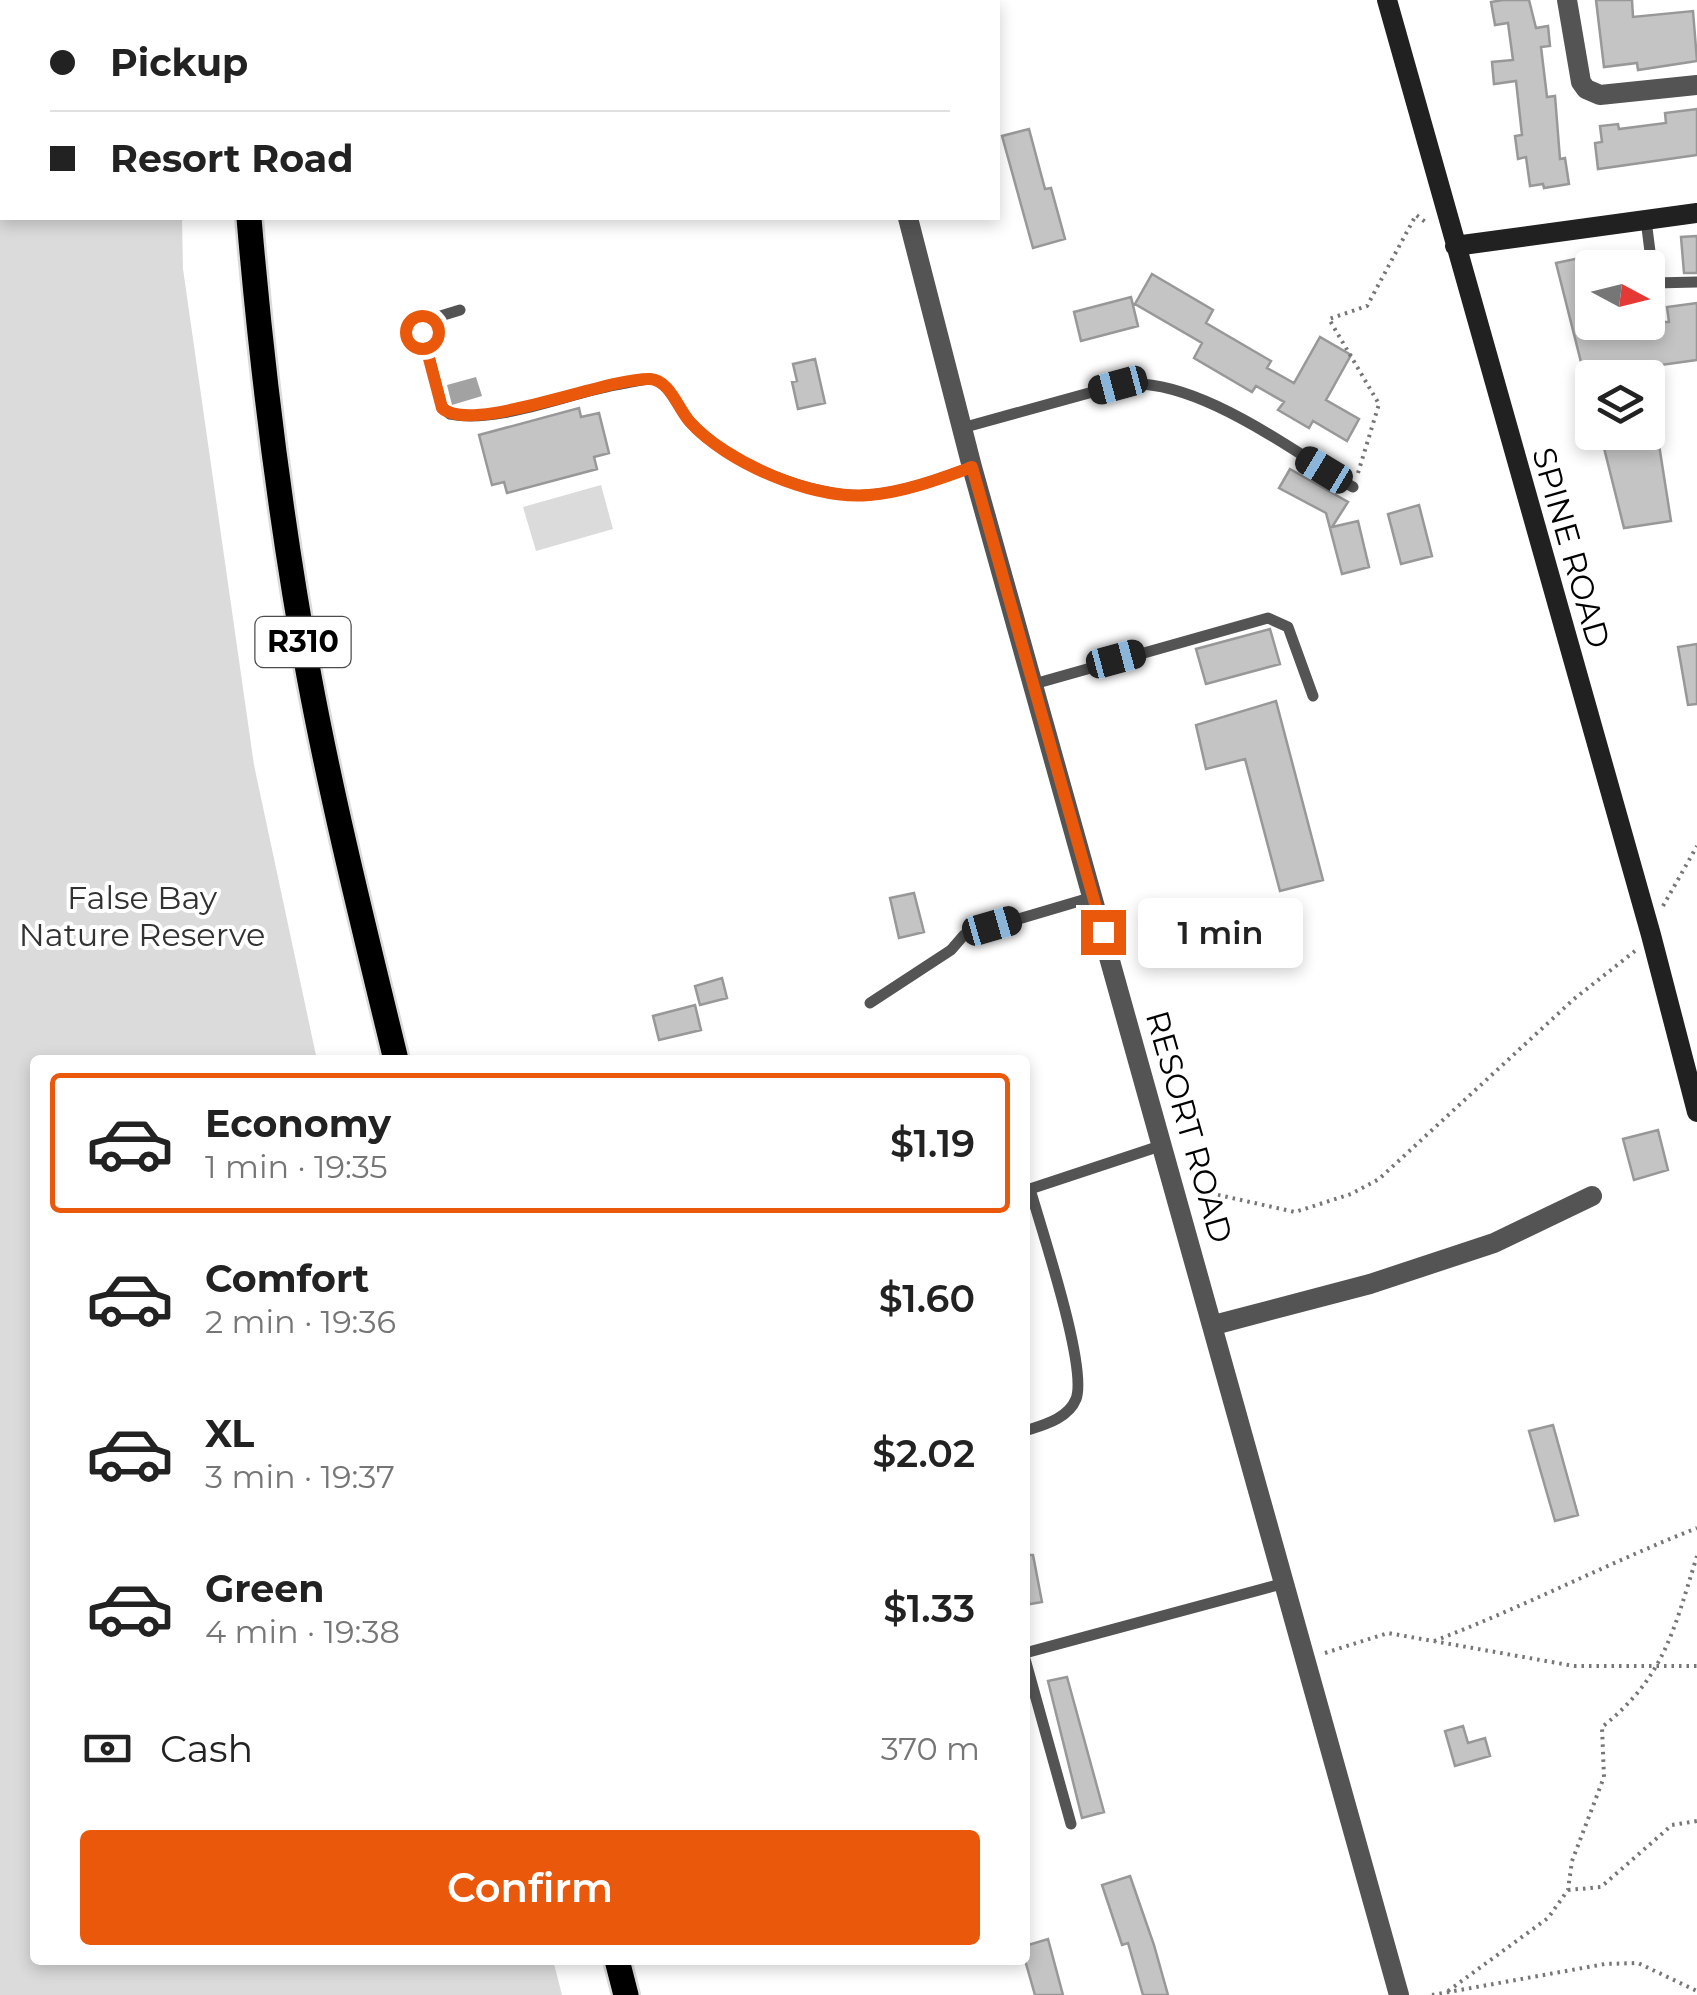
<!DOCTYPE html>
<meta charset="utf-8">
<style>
:root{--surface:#fff;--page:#f6f6f6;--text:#222;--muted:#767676;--line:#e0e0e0;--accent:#ea580c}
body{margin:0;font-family:Montserrat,sans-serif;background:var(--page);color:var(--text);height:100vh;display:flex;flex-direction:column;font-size:38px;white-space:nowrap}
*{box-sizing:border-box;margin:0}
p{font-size:32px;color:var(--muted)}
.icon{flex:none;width:55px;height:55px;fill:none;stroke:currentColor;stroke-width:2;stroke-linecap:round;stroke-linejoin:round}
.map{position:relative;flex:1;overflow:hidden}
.panel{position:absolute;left:30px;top:1055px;width:1000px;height:910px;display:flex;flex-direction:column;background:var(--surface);border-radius:10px;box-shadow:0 5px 15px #0003}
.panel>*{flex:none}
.hud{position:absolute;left:0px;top:0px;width:1000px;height:220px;box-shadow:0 5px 15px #0003;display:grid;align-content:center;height:220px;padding:0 50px;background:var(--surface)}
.needle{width:65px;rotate:97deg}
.buttons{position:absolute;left:1575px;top:250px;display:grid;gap:20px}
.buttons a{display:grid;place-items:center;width:90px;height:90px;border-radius:10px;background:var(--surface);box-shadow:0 5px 15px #0003;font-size:50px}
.end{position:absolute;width:45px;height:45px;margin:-22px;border:12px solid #ea580c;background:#fff;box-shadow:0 0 0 5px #fff}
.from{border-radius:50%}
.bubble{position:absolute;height:70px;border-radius:10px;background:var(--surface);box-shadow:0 5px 15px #0003;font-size:32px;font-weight:600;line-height:70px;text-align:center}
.car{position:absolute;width:30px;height:60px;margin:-30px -15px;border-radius:12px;box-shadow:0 0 8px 2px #0007;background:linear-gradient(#222 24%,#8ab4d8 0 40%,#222 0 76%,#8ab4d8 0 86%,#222 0)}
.hud b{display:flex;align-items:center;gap:35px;height:95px;font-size:38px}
.hud b+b{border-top:2px solid var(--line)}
.hud i{width:25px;height:25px;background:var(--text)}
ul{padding:18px 0 0;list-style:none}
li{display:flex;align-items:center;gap:30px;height:140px;margin:0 20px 15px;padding:0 30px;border:5px solid transparent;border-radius:10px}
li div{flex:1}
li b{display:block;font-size:38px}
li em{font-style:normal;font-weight:600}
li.active{border-color:var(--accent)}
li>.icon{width:90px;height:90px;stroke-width:1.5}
.pay{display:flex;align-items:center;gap:25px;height:110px;padding:0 50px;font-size:38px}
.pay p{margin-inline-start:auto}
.cta{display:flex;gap:20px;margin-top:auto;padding:20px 50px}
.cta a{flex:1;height:115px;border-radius:10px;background:var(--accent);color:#fff;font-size:40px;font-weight:600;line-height:115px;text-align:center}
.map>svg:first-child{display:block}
</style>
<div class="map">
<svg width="1697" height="1995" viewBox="0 0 1697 1995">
<rect width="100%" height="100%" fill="#fff"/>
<path fill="#dbdbdb" d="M0,0H175L2,2V218H182L183,269L254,765L317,1060H35V1960H553L562,1995H0Z
M601,485L613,529L536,551L523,507Z"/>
<path fill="#a2a2a2" d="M476,377L482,396L452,405L447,385Z"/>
<path fill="#c4c4c4" stroke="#989898" stroke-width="2.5" d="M1503,0H1529L1536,28L1548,26L1550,46L1541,47L1547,97L1555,96L1560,159L1565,158L1569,184L1544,188L1543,184L1530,186L1526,157L1518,159L1515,136L1522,135L1516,81L1494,84L1492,62L1513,60L1508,23L1495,25L1491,2Z
M1596,0H1632L1633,17L1693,11L1697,61L1638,70L1637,63L1604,67Z
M1697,109V155L1598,169L1595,143L1602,142L1600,126L1618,124L1619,129L1666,123L1665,113Z
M1029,129L1045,189L1051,188L1065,239L1033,248L1002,136Z
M1697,236V273H1684L1681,237Z
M1580,258L1585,291L1592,290V322H1669L1667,307L1697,303V360L1646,367L1648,378H1585L1556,263Z
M1152,274L1213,310L1206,323L1271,361L1267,368L1294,383L1320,337L1351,355L1326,400L1359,419L1347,441L1313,421L1309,428L1278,410L1284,402L1256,386L1252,392L1194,358L1202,343L1135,304Z
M1131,297L1138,326L1081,341L1074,312Z
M815,359L825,403L798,409L792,382L797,381L793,364Z
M579,408L581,417L599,413L609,453L594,457L597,469L507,493L504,482L492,485L479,435Z
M1600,432H1657L1671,521L1624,528Z
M1290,469L1348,502L1332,527L1358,521L1369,567L1342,574L1326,513L1279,488Z
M1419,505L1432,556L1401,564L1388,514Z
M1270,629L1280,664L1206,684L1196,649Z
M1697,644V704L1688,705L1678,647Z
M1276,701L1323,880L1280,891L1245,759L1206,769L1196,725Z
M914,893L924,932L899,938L890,898Z
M722,978L727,998L700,1005L695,986Z
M695,1005L701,1030L659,1040L653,1016Z
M1658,1130L1668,1170L1634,1180L1623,1139Z
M1553,1425L1578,1515L1555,1521L1529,1431Z
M1025,1555H1033L1042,1602L1025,1605Z
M1067,1677L1104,1812L1082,1818L1048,1681Z
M1463,1726L1468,1743L1485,1738L1490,1756L1455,1766L1445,1731Z
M1130,1876L1154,1945L1168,1995H1143L1128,1943L1122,1945L1102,1885Z
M1048,1939L1063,1995H1035L1025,1960V1946Z"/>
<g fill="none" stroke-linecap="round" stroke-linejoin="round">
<g stroke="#dbdbdb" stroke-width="30">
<path id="primary" d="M237,0V2
M249,218C262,371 281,524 309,676C333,805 365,932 396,1060
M617,1960L626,1995"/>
</g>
<path stroke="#767676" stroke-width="4" stroke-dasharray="2.5 5" stroke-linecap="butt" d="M901,2L904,0
M1358,473L1379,404L1329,319L1367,306L1416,215L1428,224
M1663,906L1697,846
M1196,1190L1295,1212L1351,1194L1379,1179L1574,999L1635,951
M1434,1641C1524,1607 1608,1563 1697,1528
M1325,1653L1388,1633L1574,1666H1697
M1568,1890L1601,1887L1672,1825L1697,1821
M1448,1991L1548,1918L1568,1890L1572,1861L1604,1777L1602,1727C1665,1677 1674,1629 1697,1556
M1432,1995L1605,1964L1638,1963L1697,1991"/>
<path stroke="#545454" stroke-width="11" d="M1646,220L1654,283L1697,282
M460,310L424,321L422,329L442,407L450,414C500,424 570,392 621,384C630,383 642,379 651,379C670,381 679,411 691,423C727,463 815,500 870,495C905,492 939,479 972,467
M962,428L1118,385C1191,373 1291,450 1353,487
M1034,684L1268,618L1288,627L1313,696
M870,1003L951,950L964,935L1093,897
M1025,1431C1043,1425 1068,1419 1076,1399C1088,1368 1041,1228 1030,1189L1163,1145
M1025,1653L1285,1583
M1025,1659L1071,1824"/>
<path stroke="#545454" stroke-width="20" d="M795,0L797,2
M1567,0L1581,82L1586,89L1600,95L1697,85
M908,218L972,467L1399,1995
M1214,1325L1370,1284L1494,1243L1592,1196"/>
<path stroke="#212121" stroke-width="20" d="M1387,0L1651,935L1697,1112
M1455,246L1697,213"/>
<use href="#primary" stroke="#000" stroke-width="25"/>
</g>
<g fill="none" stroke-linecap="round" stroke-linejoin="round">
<path stroke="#ea580c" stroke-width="12" d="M422,332L442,408C471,435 605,378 650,379C670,380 678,409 690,422C727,463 813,500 869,495C905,492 939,479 972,467L1103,932"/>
</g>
<g text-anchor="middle" stroke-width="8" stroke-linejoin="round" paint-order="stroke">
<rect fill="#fff" stroke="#4c4c4c" stroke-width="2.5" x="255.5" y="617" width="95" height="50" rx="8"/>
<g font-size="30" font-weight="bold" fill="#000">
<text x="303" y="652">R310</text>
</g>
<g font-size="32" fill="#000" stroke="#fff">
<text transform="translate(1571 548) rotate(74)" y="11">SPINE ROAD</text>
<text transform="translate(1189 1127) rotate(74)" y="11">RESORT ROAD</text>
</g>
<g font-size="32" fill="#323232" stroke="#fff">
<text x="142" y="909">False Bay<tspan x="142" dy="37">Nature Reserve</tspan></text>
</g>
</g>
</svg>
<div class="buttons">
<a><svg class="needle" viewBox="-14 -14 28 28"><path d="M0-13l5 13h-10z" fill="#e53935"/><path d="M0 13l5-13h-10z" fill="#767676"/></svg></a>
<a><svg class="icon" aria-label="layers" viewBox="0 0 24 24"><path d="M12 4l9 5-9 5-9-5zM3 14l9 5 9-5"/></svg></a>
</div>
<i class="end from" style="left:422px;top:332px"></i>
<i class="end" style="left:1103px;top:932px"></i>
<div class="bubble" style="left:1138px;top:898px;width:165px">1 min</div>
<i class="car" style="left:1118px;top:385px;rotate:255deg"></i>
<i class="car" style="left:1324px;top:470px;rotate:301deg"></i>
<i class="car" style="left:1116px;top:659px;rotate:75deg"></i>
<i class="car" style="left:992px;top:926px;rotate:74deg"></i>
<div class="hud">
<b><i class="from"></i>Pickup</b>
<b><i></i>Resort Road</b>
</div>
<section class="panel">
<ul>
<li class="active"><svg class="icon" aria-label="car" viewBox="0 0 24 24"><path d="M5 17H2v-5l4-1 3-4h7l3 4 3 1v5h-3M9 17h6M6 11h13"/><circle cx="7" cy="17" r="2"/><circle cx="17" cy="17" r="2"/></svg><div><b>Economy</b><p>1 min · 19:35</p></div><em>$1.19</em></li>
<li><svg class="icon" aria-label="car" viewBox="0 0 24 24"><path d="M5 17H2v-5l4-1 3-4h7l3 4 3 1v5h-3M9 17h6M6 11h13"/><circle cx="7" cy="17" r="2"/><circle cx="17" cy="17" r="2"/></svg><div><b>Comfort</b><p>2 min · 19:36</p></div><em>$1.60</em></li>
<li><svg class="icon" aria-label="car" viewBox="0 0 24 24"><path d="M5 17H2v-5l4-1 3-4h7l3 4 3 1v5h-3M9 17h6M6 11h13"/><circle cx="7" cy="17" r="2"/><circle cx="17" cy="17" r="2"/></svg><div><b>XL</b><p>3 min · 19:37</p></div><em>$2.02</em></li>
<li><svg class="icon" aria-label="car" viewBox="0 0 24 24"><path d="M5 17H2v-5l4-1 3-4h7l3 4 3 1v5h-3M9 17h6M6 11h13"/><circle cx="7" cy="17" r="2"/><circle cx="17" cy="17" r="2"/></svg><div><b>Green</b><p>4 min · 19:38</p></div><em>$1.33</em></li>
</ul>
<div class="pay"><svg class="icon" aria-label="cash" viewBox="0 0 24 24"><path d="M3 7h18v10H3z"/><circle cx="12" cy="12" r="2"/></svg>Cash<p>370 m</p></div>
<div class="cta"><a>Confirm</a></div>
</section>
</div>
